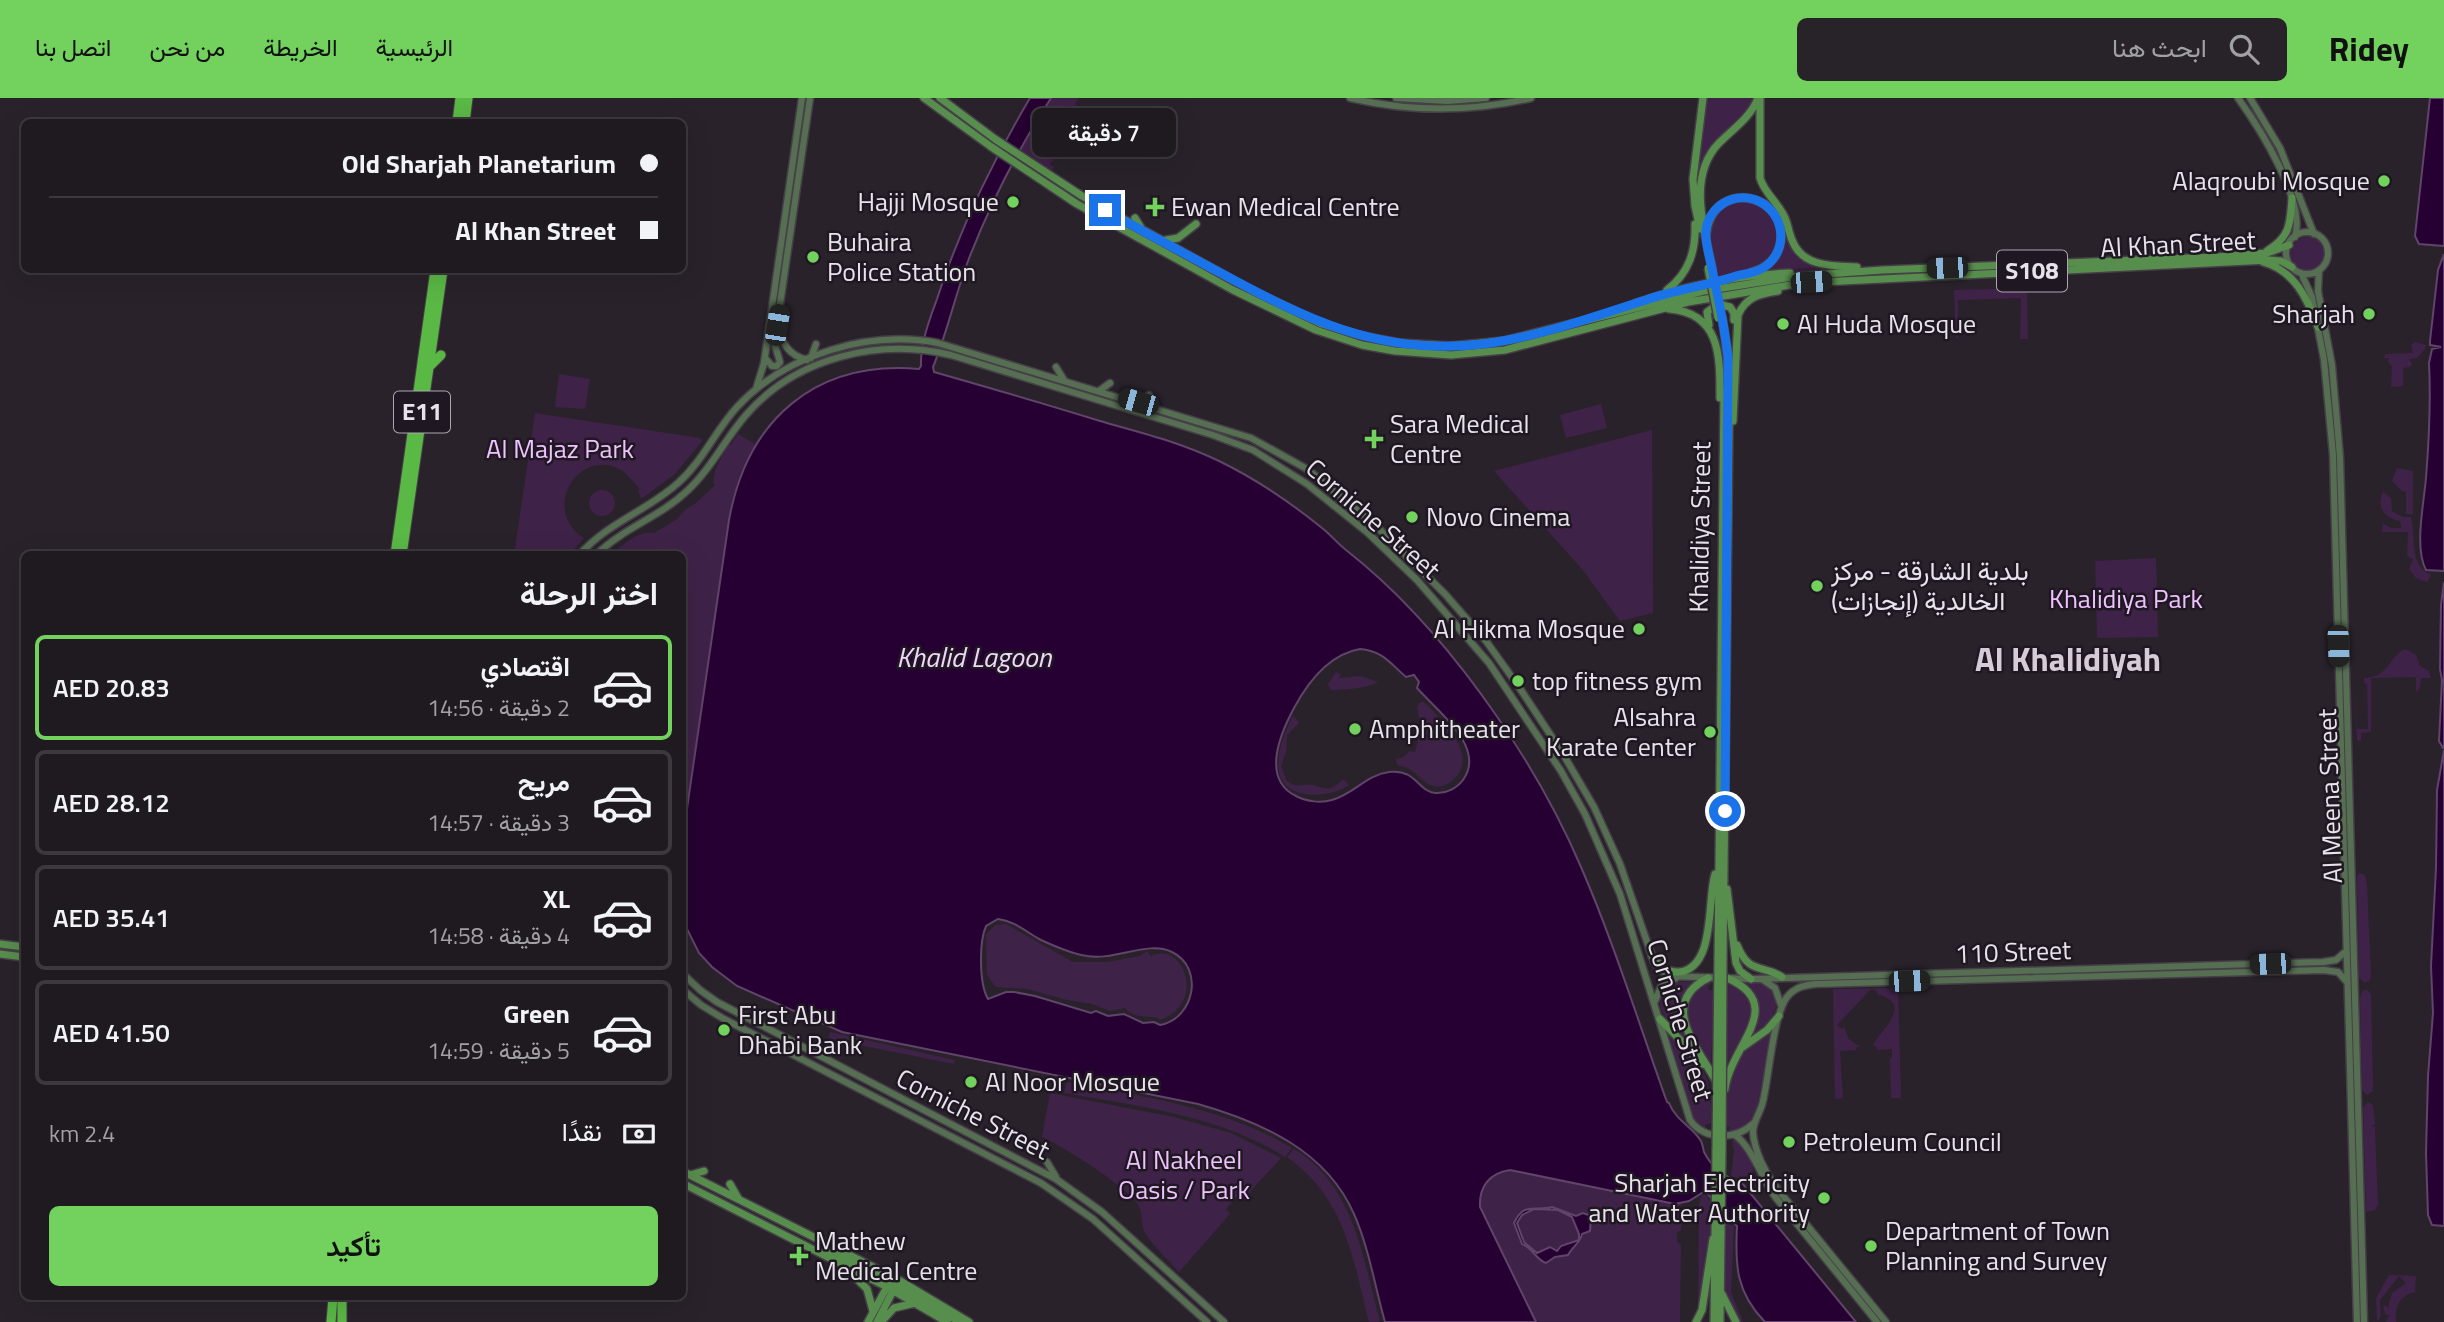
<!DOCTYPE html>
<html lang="ar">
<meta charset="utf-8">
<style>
:root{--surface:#1f1a20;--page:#272329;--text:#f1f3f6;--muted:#a1a1a5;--line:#3c383e;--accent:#72d25d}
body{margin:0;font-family:"Titillium Web",Vazirmatn,sans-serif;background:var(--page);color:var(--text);direction:rtl;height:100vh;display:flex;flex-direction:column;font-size:26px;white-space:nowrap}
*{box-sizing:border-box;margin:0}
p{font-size:23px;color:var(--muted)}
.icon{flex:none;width:38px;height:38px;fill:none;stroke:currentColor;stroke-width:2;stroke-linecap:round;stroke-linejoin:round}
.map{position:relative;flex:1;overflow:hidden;direction:ltr}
.panel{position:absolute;left:21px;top:453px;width:665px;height:749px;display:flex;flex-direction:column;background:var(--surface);border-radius:10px;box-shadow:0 7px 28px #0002,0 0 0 2px var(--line);direction:rtl}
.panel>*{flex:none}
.top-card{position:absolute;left:21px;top:21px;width:665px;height:154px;border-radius:10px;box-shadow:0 7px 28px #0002,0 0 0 2px var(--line);direction:rtl;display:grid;align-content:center;height:154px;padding:0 28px;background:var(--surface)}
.end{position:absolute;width:32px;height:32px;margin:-16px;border:9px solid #1a73e8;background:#fff;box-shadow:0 0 0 4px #fff}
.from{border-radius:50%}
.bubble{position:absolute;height:49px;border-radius:10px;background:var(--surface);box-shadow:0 7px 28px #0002,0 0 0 2px var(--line);font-size:23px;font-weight:600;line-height:49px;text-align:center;direction:rtl}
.car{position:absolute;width:21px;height:42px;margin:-21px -10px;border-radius:9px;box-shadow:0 0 5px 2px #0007;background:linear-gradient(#222 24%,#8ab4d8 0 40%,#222 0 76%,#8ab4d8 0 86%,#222 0)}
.top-card b{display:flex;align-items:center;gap:24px;height:66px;font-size:26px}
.top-card b+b{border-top:2px solid var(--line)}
.top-card i{width:18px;height:18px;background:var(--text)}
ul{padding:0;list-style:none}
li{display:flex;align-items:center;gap:21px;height:105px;margin:0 14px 10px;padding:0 14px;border:4px solid var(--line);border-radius:10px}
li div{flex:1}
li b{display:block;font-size:26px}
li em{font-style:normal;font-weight:600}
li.on{border-color:var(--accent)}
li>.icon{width:63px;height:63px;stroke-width:1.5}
h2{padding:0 28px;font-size:32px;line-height:84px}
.pay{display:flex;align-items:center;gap:18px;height:77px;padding:0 28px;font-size:26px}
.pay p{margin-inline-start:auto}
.cta{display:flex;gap:14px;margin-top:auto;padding:14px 28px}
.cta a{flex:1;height:80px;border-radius:10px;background:var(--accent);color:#111;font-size:28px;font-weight:600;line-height:80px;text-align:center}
header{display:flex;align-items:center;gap:42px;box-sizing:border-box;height:98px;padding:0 35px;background:var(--accent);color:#111}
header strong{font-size:33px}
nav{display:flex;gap:38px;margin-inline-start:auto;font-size:24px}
.search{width:490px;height:63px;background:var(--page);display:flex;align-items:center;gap:18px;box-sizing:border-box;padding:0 24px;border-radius:10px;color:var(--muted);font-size:26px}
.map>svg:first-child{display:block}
</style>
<header>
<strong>Ridey</strong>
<div class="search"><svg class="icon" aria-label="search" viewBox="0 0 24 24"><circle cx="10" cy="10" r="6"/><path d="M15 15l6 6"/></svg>ابحث هنا</div>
<nav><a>الرئيسية</a><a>الخريطة</a><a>من نحن</a><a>اتصل بنا</a></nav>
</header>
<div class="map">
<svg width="2444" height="1224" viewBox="0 0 2444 1224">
<rect width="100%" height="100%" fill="#29222b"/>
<path fill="#3f2248" d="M1051,0H1079L1075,6L1077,9L1067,23L1074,28L1073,31L1050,66L1054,69L1052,73L1020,52Z
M1705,0H1755C1741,26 1707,41 1700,71C1697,83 1699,97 1697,110L1696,79Z
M1747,102C1756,105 1764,108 1771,116C1783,130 1780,155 1764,165C1750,174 1733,176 1717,180C1711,144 1696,107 1747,102Z
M1784,127C1799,161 1803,169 1842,171L1764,175L1763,173L1769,169Z
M2291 156a17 17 0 1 1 34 0a17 17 0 1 1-34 0Z
M2027,190L2028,241H2020L2021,200L1958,202V240H1956L1954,192Z
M2415,244L2426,247L2425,251L2417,260L2409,261L2412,266L2410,269L2403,270V288L2391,289L2392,268L2388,264L2389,260H2384L2385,256L2413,255L2411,247Z
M559,276L590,281L585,311L555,309Z
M1601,306L1607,330L1566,340L1560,317Z
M535,315L700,340L702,343L675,376L641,401L638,391H640C634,385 629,377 621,372C578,348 540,413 584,440L569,457H514Z
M1652,332L1653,515L1620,523L1582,471L1494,373Z
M738,336L755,346L740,376L732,401L683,738L682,457H610C622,448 639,431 654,435L677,421L686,411L696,405L715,387L713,386L715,372L728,347H731Z
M2397,370L2413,373V416H2406V393L2403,394L2392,383Z
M589 405a13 13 0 1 1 26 0a13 13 0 1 1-26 0Z
M2383,394L2391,400L2392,413L2402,419H2411C2417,439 2407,465 2431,477L2427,484L2416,480L2409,471L2413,461L2407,458L2408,434H2382L2383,426L2392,430H2401L2400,423C2384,420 2376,409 2383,394Z
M2156,460L2158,539L2097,540L2095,463Z
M2405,551L2416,557L2420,568L2429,573L2431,580H2421L2420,590L2416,594V579L2371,580V634L2361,635V642L2357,643L2354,580L2357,631H2368L2367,586L2364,585V580C2388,580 2388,560 2405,551Z
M1336,574L1341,577L1338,580L1361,578L1378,584C1369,590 1344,592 1331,592L1328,586Z
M1421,604H1424C1441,621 1480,657 1454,681C1449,686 1441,690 1434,688C1421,686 1417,670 1397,667L1396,661L1404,659L1409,653L1415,654L1421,630L1417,608Z
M1293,617L1299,625L1287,637L1286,654L1281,668L1286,682C1298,692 1301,685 1313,687C1329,691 1330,694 1343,681L1349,687C1330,700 1286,704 1279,674C1275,656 1286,633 1293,617Z
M2360,775L2365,777L2367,787L2371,876L2370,882L2365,885L2359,880L2357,778Z
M1006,826L1073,864H1107L1140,858L1147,853L1151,858C1184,842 1207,906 1160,922L1156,919C1145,919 1132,919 1125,910L1110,913L1092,906L1067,902L1027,891L995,889L987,876L986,837L995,827Z
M1714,883L1708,889L1709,892H1714L1711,967C1701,948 1673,914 1694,894C1701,888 1705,885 1714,883Z
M1673,884H1694C1669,907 1681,926 1695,950C1677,933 1640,906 1673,884Z
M1727,884L1740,888L1753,905L1750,927L1725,968Z
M1741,884C1748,884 1758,883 1764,886C1792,898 1769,930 1750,938C1762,917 1763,898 1741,884Z
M1872,890L1837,927L1842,931L1844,929L1849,941L1860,949H1857L1856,952L1840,953L1843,1000L1835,1001L1833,891L1898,890L1901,1000H1891L1890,960H1892V951L1877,952L1876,948H1873C1877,934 1918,906 1876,896L1877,894Z
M2363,892H2368L2371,897L2373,993L2367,997L2362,992L2360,899Z
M1773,931L1755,1019L1745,1029L1725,1035L1730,1030L1725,1026C1728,998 1726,967 1750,947C1757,941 1766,938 1773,931Z
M1666,932C1705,970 1710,969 1712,1025L1705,1027L1707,1032L1700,1030L1689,1013Z
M830,934L955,962L954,966L844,944L828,940Z
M1067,984C1144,999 1223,1009 1292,1050L1285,1059C1220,1018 1139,1008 1064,995Z
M1050,995L1174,1019L1231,1035L1281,1060L1246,1098L1241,1094L1226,1111L1230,1116L1179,1174C1171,1165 1148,1142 1144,1133C1140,1122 1144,1112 1135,1102C1117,1083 1066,1050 1042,1039Z
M2368,1004L2373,1007L2375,1026L2371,1028L2375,1029L2378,1106L2375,1112L2366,1114L2363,1010Z
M1734,1042C1747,1049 1757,1066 1752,1081L1748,1083L1731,1078L1734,1052L1732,1043Z
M1294,1051C1355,1088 1363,1161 1380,1224H1369C1352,1159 1346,1101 1287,1059Z
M1502,1073H1519L1663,1104L1681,1106V1132L1677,1135V1144L1681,1147L1680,1224H1536L1480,1109C1479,1091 1486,1081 1502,1073Z
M1705,1096L1712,1106L1711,1134L1698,1216L1699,1106L1702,1097Z
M1725,1122L1734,1129L1731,1194L1743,1224H1738L1725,1194Z
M2389,1177L2416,1178L2415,1194C2400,1197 2394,1209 2396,1224H2386L2389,1217H2386L2383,1209L2385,1207L2388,1210L2392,1195L2406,1185L2399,1178L2380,1202L2381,1218L2377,1224L2376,1200Z"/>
<path fill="#260032" stroke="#604469" stroke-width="2" fill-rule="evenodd" d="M1030,0H1051C1018,51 990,106 968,163C955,198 946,238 933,269L934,274C990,290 1045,306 1100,323C1142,335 1180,344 1219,363C1256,381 1290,404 1322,430C1331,437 1336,444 1346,452C1442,527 1533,657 1581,769C1614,845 1639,926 1667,1004L1669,1005C1676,1023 1693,1029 1701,1043C1703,1047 1703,1051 1704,1054C1712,1070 1727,1080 1742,1085L1856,1224H1765C1736,1194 1735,1168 1737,1128L1725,1119V1115L1705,1093L1689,1103L1675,1106L1510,1072C1489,1075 1479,1089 1480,1109L1536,1224H1385C1375,1189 1369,1150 1354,1116C1326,1052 1261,1024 1198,1006L842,934L737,888L712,869L699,855L683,823V738L729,422C747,322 815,262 919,271L921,268C920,246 930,220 937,201C960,130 992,64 1030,0ZM1360,551C1383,553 1390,565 1406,579L1414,577L1419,584L1417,590C1436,612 1487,649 1463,682C1457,690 1446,696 1435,695C1417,693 1417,671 1389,674C1366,677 1354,696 1332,702C1321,705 1307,704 1296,698C1261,681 1280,636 1294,610C1308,584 1330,556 1360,551ZM998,821C1015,823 1026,834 1041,842C1054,848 1072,856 1087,858C1114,863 1149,842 1172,854C1205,870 1194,921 1160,927L1154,924L1143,925L1124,916L1108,918L1096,913L1091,915L1035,898L1014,894H1006L988,901C979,886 979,844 986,828Z
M2430,0H2444V148L2419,146L2415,138Z
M2444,156V473L2426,472C2414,450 2424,405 2426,380C2429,342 2431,303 2429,265L2432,251L2441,249L2430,247V243L2438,172Z
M2444,484V650H2443L2439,643L2442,582L2440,571L2441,507Z
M2444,652V1128L2432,1127L2428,1117L2426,1055L2428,978L2433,915L2431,868L2436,770L2437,692Z
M1552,1109L1576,1118L1583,1115L1591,1118L1590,1133L1582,1136C1581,1144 1572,1149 1568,1157L1555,1159L1546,1165C1535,1161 1533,1150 1522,1146L1514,1125C1524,1103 1535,1114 1552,1109ZM1534,1111L1558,1112L1572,1119L1579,1136V1142L1561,1148L1557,1153L1550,1149L1537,1155L1524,1144L1517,1125L1522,1117Z"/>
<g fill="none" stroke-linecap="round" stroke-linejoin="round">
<g stroke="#453f47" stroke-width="9">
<path id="secondary" d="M1350,0C1410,14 1471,14 1531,0
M1396,0L1447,3L1486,0
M2238,0C2259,29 2306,103 2295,139
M2250,0L2280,50L2314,136
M2286 155a21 21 0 1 1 42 0a21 21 0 1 1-42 0Z
M2319,172L2318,193L2332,267L2340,359L2364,1224
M2301,175L2312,199L2324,262L2333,357L2357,1224
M765,260L772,268H777L780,264L774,244L777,227
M811,260L816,246
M807,262C788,257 782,245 777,227L810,0
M1056,269L1064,282
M756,291L764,265L802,0
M1099,293L1110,285
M1138,304L1149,297
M579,457C610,423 647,413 678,385C703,363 715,333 737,309C786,256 869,232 938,245L1251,340L1307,371L1373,425L1445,496L1486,543L1519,589L1563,656L1594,709L1620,766L1654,864L1659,871L1670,878L1751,881L2323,864L2336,862L2346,853
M596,457C623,430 660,419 687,393C711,371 725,341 746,317C796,259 879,240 951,257L1213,337L1253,352L1307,386L1368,435L1417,482L1489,565L1561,673L1585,716L1620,796L1690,1022C1705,1043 1736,1042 1754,1025
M682,875L700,892L717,904L1056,1081L1102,1114L1224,1224
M1762,881L1775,890L1781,907
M682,891L701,907L724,921L1041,1085L1093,1121L1207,1224
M1655,903L1661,889L1676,880
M1735,1037C1752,1049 1762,1081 1776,1100L1877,1224
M1047,1064L1056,1079
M1886,1224L1775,1088C1765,1074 1754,1052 1753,1034C1753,1023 1761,1014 1763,1003C1769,978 1773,918 1787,899C1795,889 1805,887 1816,886L2324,872L2338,874L2347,884"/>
</g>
<g stroke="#453f47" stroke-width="10">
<path id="primary" d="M924,0L990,48L1077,106L1233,192L1316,232L1362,247L1395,253L1451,257L1505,252L1688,204L1802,185L2269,162L2281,163L2292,169
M940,0L995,41L1082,98L1251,192L1322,226L1362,238L1399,245L1451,248L1503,243L1704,193L1799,178L1882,172L2217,159L2267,155L2289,147
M1760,0V80C1764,94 1776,103 1783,116C1788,124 1788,133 1792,142C1802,169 1832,168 1857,169
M1135,120L1143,133
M1700,131L1695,108L1693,81L1703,0
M1706,138C1713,74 1796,99 1779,150C1775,163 1764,171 1751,174
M1161,143L1178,140L1196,126
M2267,153C2291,138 2290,126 2292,100
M2263,164C2295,173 2307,200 2318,229
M1712,170C1704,130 1687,78 1719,45C1733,31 1751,19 1758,0
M1667,192C1689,175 1696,153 1695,126
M1634,206C1685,188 1736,177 1790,175
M1669,211C1721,215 1720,259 1720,300
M1722,219L1728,259L1729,329L1723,862
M1709,227L1707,214L1718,206L1730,209L1734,215V222
M1733,323L1738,217C1746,199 1759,196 1778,193
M1727,791L1736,865L1740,873L1751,881
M0,846L24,849
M1737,847C1749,877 1762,866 1782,879
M0,856L24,859
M1652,858C1659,867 1667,875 1679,874C1716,870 1707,802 1715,776
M1718,861L1724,293
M1708,880C1658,905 1697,949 1716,983
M1660,921L1703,966
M1743,949L1767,932L1779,918
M1725,991C1730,948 1789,907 1727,880
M682,1073L897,1181L969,1224
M690,1077L704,1073
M682,1085L887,1189L947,1224
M730,1086L738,1100
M819,1149L885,1182L897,1181
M854,1178L867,1191L873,1213
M887,1189L896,1188L960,1224
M1722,1196L1736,1224
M882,1223L894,1210L915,1205
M868,1224L887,1189
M877,1224L894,1191
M1696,1224L1702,1212L1713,1141
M1714,1224L1716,1052
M1720,1224L1722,1051"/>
</g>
<g stroke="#453f47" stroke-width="11">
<path id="motorway" d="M457,24L460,0
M465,24L468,0
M430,268L441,257
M395,457L435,172
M402,457L443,172
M342,1199V1224
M331,1224L333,1199"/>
</g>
<use href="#secondary" stroke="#566e52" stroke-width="6"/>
<use href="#primary" stroke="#588e4d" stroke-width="7"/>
<use href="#motorway" stroke="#5ab845" stroke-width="9"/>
<g stroke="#453f47" stroke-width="10" stroke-linecap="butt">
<path id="primary-bridge" d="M1708,170L1718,220
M1722,1051L1723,862
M1716,1052L1718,861"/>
</g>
<use href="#primary-bridge" stroke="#588e4d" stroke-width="7"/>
</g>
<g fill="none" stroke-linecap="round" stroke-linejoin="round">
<path stroke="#1a73e8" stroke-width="9" d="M1105,112C1142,133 1180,153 1217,173C1306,221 1378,258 1483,246C1539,239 1592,219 1646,202C1675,192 1705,188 1733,179C1741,176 1750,176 1759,172C1790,158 1787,114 1756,102C1731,93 1704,112 1706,139C1707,153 1712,167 1714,181C1720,207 1725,233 1728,259L1725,713"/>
</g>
<g fill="#72d25d" stroke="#1f1822" stroke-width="2.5">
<circle cx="2384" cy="83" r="7"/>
<circle cx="1013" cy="104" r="7"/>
<path d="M1151.5 98.5h7v7h7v7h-7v7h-7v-7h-7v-7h7z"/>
<circle cx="813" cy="159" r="7"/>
<circle cx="2369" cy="216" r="7"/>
<circle cx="1783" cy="226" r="7"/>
<path d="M1370.5 330.5h7v7h7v7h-7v7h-7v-7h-7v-7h7z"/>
<circle cx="1412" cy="419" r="7"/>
<circle cx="1817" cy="488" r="7"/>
<circle cx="1639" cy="531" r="7"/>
<circle cx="1518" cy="583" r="7"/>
<circle cx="1355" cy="631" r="7"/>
<circle cx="1710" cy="634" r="7"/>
<circle cx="724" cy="932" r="7"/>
<circle cx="971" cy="984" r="7"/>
<circle cx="1789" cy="1044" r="7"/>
<circle cx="1824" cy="1100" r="7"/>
<circle cx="1871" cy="1148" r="7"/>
<path d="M795.5 1147.5h7v7h7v7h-7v7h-7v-7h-7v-7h7z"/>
</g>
<g text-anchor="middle" stroke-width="5" stroke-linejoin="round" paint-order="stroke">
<g fill="#1f1822" stroke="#aca6ae" stroke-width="2">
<rect x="1997" y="152.5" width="70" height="41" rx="5"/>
<rect x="394" y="293.5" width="56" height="41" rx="5"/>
</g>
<g font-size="24" font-weight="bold" fill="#e8e3ea">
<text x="2032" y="181">S108</text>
<text x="422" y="322">E11</text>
</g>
<g font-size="26" fill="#e8e3ea" stroke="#1f1822" text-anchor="start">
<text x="2370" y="92" text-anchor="end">Alaqroubi Mosque</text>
<text x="999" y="113" text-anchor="end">Hajji Mosque</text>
<text x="1171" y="118">Ewan Medical Centre</text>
<text x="827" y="153">Buhaira<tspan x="827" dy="30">Police Station</tspan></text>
<text x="2355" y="225" text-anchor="end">Sharjah</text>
<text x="1797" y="235">Al Huda Mosque</text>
<text x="1390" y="335">Sara Medical<tspan x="1390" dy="30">Centre</tspan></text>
<text x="1426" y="428">Novo Cinema</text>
<text x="1831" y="482">بلدية الشارقة - مركز<tspan x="1831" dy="30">الخالدية (إنجازات)</tspan></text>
<text x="1625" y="540" text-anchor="end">Al Hikma Mosque</text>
<text x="1532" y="592">top fitness gym</text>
<text x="1696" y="628" text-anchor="end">Alsahra<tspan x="1696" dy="30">Karate Center</tspan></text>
<text x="1369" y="640">Amphitheater</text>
<text x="738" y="926">First Abu<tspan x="738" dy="30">Dhabi Bank</tspan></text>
<text x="985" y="993">Al Noor Mosque</text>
<text x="1803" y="1053">Petroleum Council</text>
<text x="1810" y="1094" text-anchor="end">Sharjah Electricity<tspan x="1810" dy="30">and Water Authority</tspan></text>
<text x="1885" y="1142">Department of Town<tspan x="1885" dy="30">Planning and Survey</tspan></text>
<text x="815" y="1152">Mathew<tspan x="815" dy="30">Medical Centre</tspan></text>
</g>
<g font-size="26" fill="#e8e3ea" stroke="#1f1822">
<text transform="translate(2178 146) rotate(-3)" y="9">Al Khan Street</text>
<text transform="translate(1373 421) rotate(41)" y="9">Corniche Street</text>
<text transform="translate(1700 429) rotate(-89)" y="9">Khalidiya Street</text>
<text transform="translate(2330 698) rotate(-92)" y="9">Al Meena Street</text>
<text transform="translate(2013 854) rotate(-2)" y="9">110 Street</text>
<text transform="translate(1680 922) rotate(73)" y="9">Corniche Street</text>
<text transform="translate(973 1016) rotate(27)" y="9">Corniche Street</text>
</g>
<g font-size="26" fill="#eec2fd" stroke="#1f1822">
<text x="560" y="360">Al Majaz Park</text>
<text x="2126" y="510">Khalidiya Park</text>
<text x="1184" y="1071">Al Nakheel<tspan x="1184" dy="30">Oasis / Park</tspan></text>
</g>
<g font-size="28" font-style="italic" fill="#f2d4fc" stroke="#1f1822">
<text x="974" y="569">Khalid Lagoon</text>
</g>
<g font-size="33" font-weight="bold" fill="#d5ccd8" stroke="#1f1822">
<text x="2068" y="573">Al Khalidiyah</text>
</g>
</g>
</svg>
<i class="end from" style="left:1725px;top:713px"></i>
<i class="end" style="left:1105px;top:112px"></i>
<div class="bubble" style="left:1032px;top:10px;width:144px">7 دقيقة</div>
<i class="car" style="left:1947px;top:170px;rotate:268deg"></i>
<i class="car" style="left:1811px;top:184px;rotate:86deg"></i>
<i class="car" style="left:777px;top:227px;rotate:9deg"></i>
<i class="car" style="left:1138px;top:304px;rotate:286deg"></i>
<i class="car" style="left:2338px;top:548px;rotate:178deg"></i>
<i class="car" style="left:2270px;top:866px;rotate:268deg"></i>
<i class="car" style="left:1909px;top:883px;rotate:88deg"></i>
<div class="top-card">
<b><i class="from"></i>Old Sharjah Planetarium</b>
<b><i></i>Al Khan Street</b>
</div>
<section class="panel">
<h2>اختر الرحلة</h2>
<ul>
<li class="on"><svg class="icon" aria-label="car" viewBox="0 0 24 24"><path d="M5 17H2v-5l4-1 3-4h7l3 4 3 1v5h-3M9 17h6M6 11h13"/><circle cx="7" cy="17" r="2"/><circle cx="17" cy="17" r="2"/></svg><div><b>اقتصادي</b><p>2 دقيقة · 14:56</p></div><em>AED 20.83</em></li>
<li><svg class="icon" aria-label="car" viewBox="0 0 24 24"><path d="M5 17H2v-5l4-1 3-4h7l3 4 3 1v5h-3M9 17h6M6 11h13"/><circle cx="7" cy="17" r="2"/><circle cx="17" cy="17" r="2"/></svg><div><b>مريح</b><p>3 دقيقة · 14:57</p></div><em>AED 28.12</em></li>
<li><svg class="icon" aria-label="car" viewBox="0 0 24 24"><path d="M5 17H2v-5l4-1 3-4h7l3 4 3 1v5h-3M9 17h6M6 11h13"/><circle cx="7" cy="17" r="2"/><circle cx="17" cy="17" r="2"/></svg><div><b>XL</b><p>4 دقيقة · 14:58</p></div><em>AED 35.41</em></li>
<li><svg class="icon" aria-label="car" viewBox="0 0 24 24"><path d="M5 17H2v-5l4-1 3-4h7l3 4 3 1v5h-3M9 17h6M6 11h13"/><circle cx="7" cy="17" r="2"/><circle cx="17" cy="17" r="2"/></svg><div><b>Green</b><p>5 دقيقة · 14:59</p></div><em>AED 41.50</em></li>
</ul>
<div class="pay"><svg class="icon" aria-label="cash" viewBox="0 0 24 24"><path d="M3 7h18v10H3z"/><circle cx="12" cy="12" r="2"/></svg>نقدًا<p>2.4 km</p></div>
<div class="cta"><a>تأكيد</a></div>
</section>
</div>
